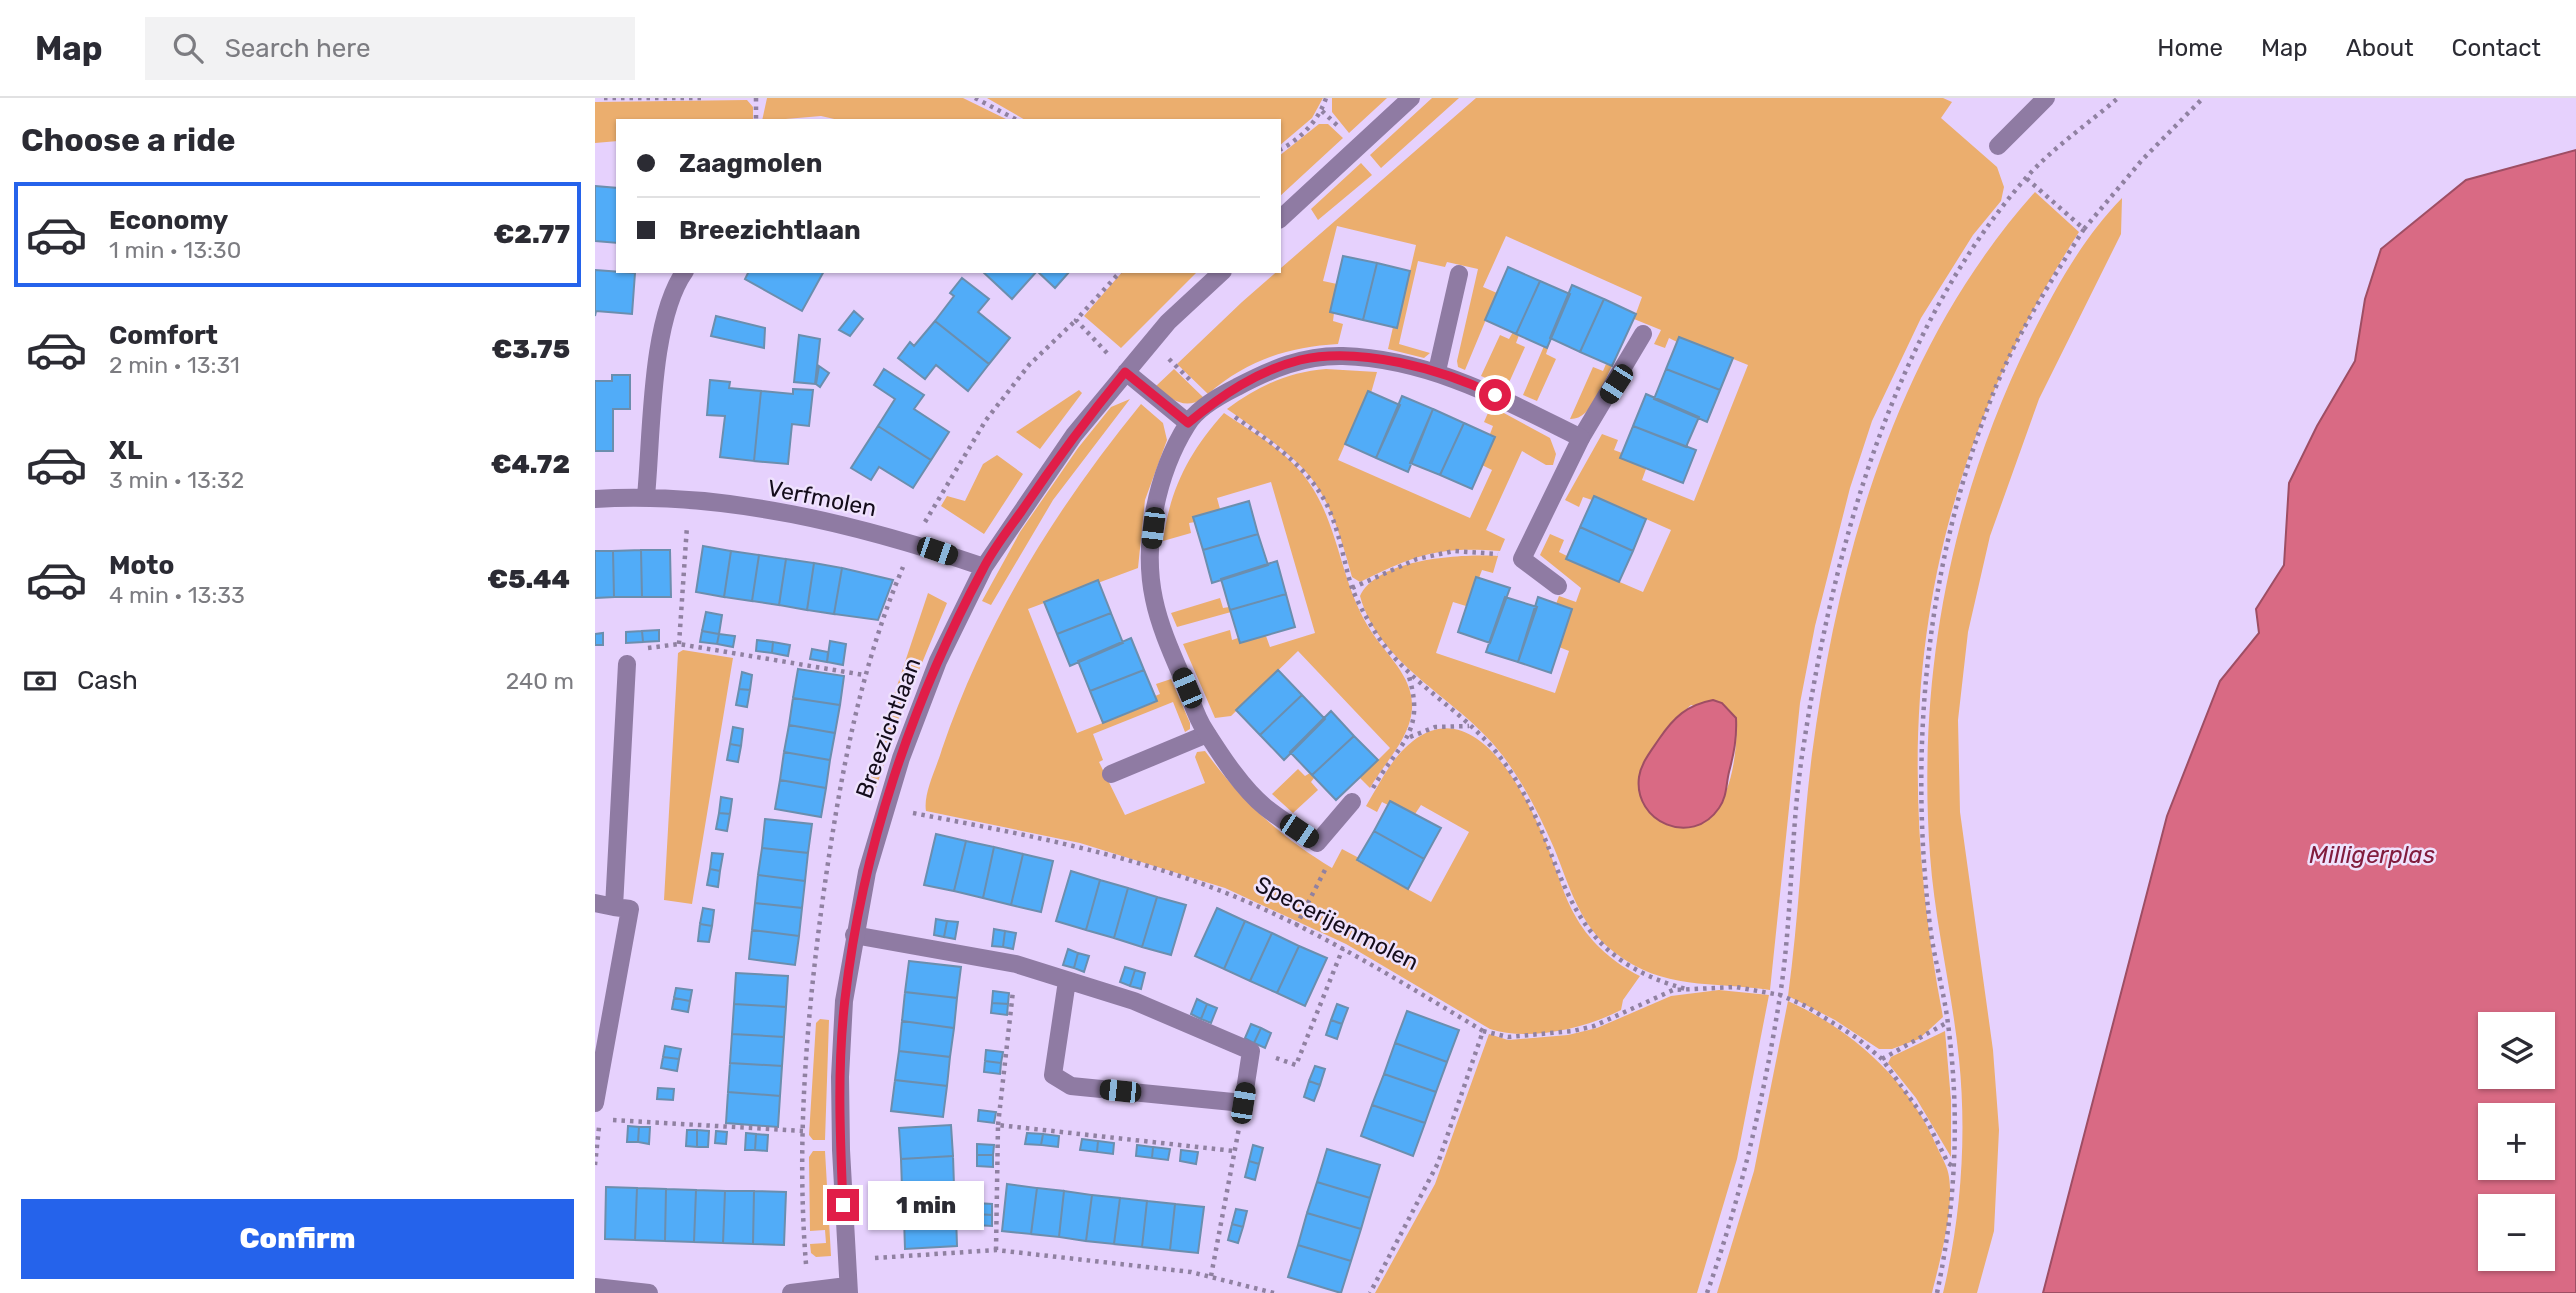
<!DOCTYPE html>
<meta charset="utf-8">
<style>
:root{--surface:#fff;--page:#f2f2f3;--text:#2b2b33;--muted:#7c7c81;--line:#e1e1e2;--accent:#2563eb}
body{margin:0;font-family:Rubik,sans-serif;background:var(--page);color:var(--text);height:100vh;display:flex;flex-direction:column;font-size:26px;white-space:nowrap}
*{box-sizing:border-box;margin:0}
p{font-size:23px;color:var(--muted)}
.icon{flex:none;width:38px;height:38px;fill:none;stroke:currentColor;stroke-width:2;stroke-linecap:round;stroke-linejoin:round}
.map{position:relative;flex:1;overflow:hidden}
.sheet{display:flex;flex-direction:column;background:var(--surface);width:595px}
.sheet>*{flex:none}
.guide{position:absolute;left:21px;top:21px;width:665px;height:154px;border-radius:0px;box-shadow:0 2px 5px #0004;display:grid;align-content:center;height:154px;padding:0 21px;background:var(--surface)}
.controls{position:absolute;left:1883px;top:914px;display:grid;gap:14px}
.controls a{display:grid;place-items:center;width:77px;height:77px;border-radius:0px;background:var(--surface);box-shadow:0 2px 5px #0004;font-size:35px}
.end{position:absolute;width:32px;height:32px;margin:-16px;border:9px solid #e11d48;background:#fff;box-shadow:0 0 0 4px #fff}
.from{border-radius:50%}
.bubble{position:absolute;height:49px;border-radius:0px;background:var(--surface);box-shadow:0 2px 5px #0004;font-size:23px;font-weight:800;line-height:49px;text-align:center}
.car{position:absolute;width:21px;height:42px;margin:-21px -10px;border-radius:9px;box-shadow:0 0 5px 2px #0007;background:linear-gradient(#222 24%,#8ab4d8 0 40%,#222 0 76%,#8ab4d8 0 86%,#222 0)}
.guide b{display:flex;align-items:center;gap:24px;height:66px;font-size:26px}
.guide b+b{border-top:2px solid var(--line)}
.guide i{width:18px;height:18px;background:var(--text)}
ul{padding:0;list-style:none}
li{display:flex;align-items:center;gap:21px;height:105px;margin:0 14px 10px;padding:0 7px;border:4px solid transparent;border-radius:0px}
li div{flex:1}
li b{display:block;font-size:26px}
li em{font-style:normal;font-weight:800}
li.on{border-color:var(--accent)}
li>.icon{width:63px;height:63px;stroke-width:1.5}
h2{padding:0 21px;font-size:32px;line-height:84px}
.pay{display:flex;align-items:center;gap:18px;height:77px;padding:0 21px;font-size:26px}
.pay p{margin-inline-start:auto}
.primary-button{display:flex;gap:14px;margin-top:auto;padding:14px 21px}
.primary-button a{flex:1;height:80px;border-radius:0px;background:var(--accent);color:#fff;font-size:28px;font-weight:800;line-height:80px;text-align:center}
header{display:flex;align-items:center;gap:42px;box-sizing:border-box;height:98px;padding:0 35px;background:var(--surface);border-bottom:2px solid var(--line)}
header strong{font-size:33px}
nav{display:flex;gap:38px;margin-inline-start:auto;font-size:24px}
.search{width:490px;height:63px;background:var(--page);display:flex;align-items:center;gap:18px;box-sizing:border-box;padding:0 24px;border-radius:0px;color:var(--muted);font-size:26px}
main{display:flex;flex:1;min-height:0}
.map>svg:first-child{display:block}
</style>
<header>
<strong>Map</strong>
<div class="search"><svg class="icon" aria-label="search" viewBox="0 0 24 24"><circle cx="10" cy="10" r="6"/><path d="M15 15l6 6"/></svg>Search here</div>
<nav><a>Home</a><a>Map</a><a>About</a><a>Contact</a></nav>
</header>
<main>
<section class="sheet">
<h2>Choose a ride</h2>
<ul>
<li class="on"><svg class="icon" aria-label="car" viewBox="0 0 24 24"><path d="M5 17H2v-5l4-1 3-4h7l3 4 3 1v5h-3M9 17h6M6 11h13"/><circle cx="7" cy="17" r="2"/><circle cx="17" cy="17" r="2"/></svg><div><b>Economy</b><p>1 min · 13:30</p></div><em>€2.77</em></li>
<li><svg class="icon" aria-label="car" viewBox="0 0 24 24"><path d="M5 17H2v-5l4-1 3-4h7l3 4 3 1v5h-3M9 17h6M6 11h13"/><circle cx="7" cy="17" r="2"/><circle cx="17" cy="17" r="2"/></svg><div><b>Comfort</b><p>2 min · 13:31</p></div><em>€3.75</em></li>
<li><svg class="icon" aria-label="car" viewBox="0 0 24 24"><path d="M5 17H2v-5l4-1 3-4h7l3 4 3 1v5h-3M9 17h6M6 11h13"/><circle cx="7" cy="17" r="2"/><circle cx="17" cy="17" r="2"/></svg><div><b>XL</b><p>3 min · 13:32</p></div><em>€4.72</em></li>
<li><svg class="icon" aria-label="car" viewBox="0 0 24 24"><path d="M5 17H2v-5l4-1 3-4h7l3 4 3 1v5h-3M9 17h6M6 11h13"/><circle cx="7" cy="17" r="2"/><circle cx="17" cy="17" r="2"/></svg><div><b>Moto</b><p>4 min · 13:33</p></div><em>€5.44</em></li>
</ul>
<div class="pay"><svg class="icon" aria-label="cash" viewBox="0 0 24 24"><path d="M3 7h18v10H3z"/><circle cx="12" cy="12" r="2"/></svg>Cash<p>240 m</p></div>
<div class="primary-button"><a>Confirm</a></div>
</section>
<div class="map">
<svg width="1981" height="1195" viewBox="0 0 1981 1195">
<rect width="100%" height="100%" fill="#e6d1fd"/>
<path fill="#ebae6e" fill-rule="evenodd" d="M172,0H368L415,23H248L226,18L167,23Z
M392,0H728L717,20L684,48V23H432Z
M737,0H792L754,35L737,14Z
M837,0H864L786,70L775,57Z
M881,0H1348L1357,4L1346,20L1402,69L1409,89L1406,103L1378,137L1326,220L1277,323L1255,390L1220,528L1205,605L1175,892C1116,883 1069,893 1019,854C984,827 975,789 959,750C945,718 929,686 908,658C866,601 785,570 765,498C783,460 867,456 903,458L898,475L887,472L884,480L881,479L871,508L858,504L841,555L960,595L974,553L964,549L977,511L961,506L964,498L981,504L986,490L945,457L955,436L969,442L964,454L972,458L971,461L1048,494L1076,432L999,398L997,402L988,399L984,409L970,402L1007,336L1023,342L1019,352L1027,355L1026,360L1051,371L1047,382L1099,403L1153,267L1084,239L1082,244L1074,240L1070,250L1059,246L1066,232L1039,221L1047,199L911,138L888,189L902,195L870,272L863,269L862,263L883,171L852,164L850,169L823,163L804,246L835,255L829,260L793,251L798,229H802L821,147L742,128L728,183L742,186L735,214L739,215L738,223L748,226L743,246C693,249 652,262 613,296L582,266L647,204ZM1096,607L1141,620C1143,653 1137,696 1115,721L1048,665L1076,625Z
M152,2L158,9V23H23V43L0,45V4Z
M724,26H733L748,40L684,99V58Z
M766,65L777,77L723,122L716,111Z
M1440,94L1484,134C1323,385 1293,631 1348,919L1324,941L1297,951H1284L1240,922L1193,898C1204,818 1207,736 1217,656C1244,455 1302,248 1440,94Z
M1527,100L1526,136L1444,301L1395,438L1373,534L1363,622L1365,714L1398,952L1404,1032L1399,1133L1382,1195H1348C1366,1119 1372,1039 1364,961C1357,892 1340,826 1335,757C1322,577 1356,400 1436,239C1461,189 1488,140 1527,100Z
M528,173H603L526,250L489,218Z
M918,234L924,237L921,245L930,249L912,289L886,278L905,237L914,241Z
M956,241L951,256L961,261L942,303L928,297L949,248L952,250Z
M1011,266L1017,268C1008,285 997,322 975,321L998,269L1008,273Z
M579,271L609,300C589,313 576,301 561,288Z
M731,271L782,274L776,295L773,294L743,362L875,420L897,372L887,367L900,339L895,336L898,328L889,324L896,308L955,340L961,356L958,367H951L927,353L891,432L910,441L905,453C843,448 820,457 765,484L757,479C730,379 715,369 632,311C663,288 693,274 731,271Z
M484,292L487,295L445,351L421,334Z
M535,301L458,402L396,507L387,503L425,434L483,350L516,309Z
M546,306L568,325L572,342L550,402L543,470L433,511L482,635L561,604L560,598L565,596L561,586L576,581L595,625V631L590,634L578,604L498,636L508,662L504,664L530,717L610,685L600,659L602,654L610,653C646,702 684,738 737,770L747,751L764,760L762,763L836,804L874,734L826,707L820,716L796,703L793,707L787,704L782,714L771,708C785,685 796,660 818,643C882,594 933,700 952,747C962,772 968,798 982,821C996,845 1020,866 1045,878L1028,902L1026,912C992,930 933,944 895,931L751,846L630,790L485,745L331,713C328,695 342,669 347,651C391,523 461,410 546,306Z
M629,315C655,333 684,348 705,373C745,419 743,483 776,533C792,558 819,579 817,611C815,641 789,665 775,690L765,680L795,650L703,553L636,618L620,620L588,546L635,532L637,542L643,540L645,545L671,538L675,549L720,535L676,384L622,400L625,411L599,419L600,424L594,425L596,435L568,443C575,391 594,354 629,315Z
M402,357L428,376L389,436L346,408L352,398L370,403L388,366Z
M333,495L352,505L304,620L278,699L271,697L297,603Z
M625,500L628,510L634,509L636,514L582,529L576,515Z
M88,552L138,560L97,806L69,802L83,555Z
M703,671L710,678L715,675L719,680L716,684L723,692L698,715L677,696Z
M1124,892L1174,897L1142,1061L1102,1195H780L840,1086L894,936L913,942L973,937L1002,930L1076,898Z
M1193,903C1258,932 1314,983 1342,1049C1346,1058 1353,1069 1354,1079C1359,1112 1345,1162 1337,1195H1122L1159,1073Z
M225,921L234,922L230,1042H218L214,1037L221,925Z
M1350,933L1356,1002V1059L1321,1000L1293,965L1296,959Z
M218,1053H230L236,1158L221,1159L216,1155L215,1146L231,1145L230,1132L215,1133L214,1059Z"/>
<path fill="#d96a84" stroke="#9e4e64" stroke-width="2" fill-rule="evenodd" d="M1981,52V1195H1448L1572,718L1625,583L1664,535L1661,511L1689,467L1694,385L1722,328L1760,263L1770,201L1786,151L1871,82ZM1895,926H1948V978H1895ZM1895,1017H1948V1069H1895ZM1895,1108H1948V1160H1895Z
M1118,602L1127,605L1141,620C1142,640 1139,655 1134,674C1131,686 1132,699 1124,710C1097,750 1038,724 1044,679C1046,665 1056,653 1064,641C1079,619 1092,607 1118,602Z"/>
<path fill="#51acf8" stroke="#6b8eae" stroke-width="2" d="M0,88L23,90V145L0,143Z
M748,158L782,165L768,222L735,214Z
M782,165L815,173L802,230L768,222Z
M913,169L945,183L921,236L890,222Z
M0,172L40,175L37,216L1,213L0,218Z
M154,173H229L207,213L150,181Z
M387,173H475L460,190L442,173L417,201Z
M367,180L394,201L383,214L415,240L394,266L340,223L359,198L355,195Z
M945,183L975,196L952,250L921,236Z
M977,187L1009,201L985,254L955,240Z
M1009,201L1041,216L1017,268L985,254Z
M259,213L268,221L255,238L244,232Z
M121,218L170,230L169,250L116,238Z
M340,223L394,266L373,293L341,267L330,281L303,260L315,244L319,248Z
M204,237L225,241L220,286L199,284Z
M1084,239L1138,260L1125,292L1071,271Z
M224,268L234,275L225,289L221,286Z
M289,271L329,297L319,311L354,334L336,362L283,328L300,301L279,287Z
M1071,271L1125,292L1112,324L1059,301Z
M17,277H35V311H18V353H0V283H17Z
M115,282L135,284L134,290L166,293L159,363L125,359L130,318L112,317Z
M198,291L218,292L214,328L197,326L193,366L159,363L166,293L198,296Z
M773,293L805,307L781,360L750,346Z
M1051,296L1104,319L1091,349L1038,328Z
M807,298L838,311L813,374L781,360Z
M838,311L869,325L845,377L815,365Z
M869,325L900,339L877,391L845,377Z
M283,328L336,362L318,390L284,369L276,382L256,370Z
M1038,328L1101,352L1088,385L1025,360Z
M999,398L1051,421L1038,453L985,429Z
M654,403L663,436L608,452L598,419Z
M985,429L1038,453L1024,484L971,461Z
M663,436L673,467L617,485L608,452Z
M108,448L136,453L129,499L101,494Z
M46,452L47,499H19L18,453Z
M46,452H75L76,499H47Z
M0,453H18L19,499L0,500Z
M136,453L164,457L157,503L129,499Z
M164,457L191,461L184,507L157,503Z
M191,461L219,465L212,512L184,507Z
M682,463L691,496L635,512L626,481Z
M219,465L247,470L239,516L212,512Z
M247,470L298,482L283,522L239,516Z
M881,479L915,490L895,545L863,534Z
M503,482L516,515L462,536L449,504Z
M691,496L700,529L645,545L635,512Z
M910,499L942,509L923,564L891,554Z
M943,499L977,511L956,575L923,564Z
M111,514L127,517L124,536L107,533Z
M516,515L528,545L475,568L462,536Z
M64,532V543L48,544L47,533Z
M47,533L48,544L31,545V534Z
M107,533L124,536L122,546L105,544Z
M8,535V547H0V536Z
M124,536L140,538L138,549L122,546Z
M536,540L549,572L495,593L483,563Z
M162,542L178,544L177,555L161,553Z
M235,543L251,546L248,567L232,564Z
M178,544L195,547L193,558L177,555Z
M217,551L233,554L232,564L215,561Z
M203,571L249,578L245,607L198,600Z
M549,572L562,603L508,625L495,593Z
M683,572L707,597L665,637L641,612Z
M147,574L157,577L155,592L144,591Z
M144,591L155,592L152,609L141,607Z
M707,597L730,621L689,662L665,637Z
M198,600L245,607L240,635L194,627Z
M736,613L759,638L717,677L695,654Z
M194,627L240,635L235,662L189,654Z
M138,629L148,631L146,648L135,646Z
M759,638L783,662L741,702L717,677Z
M135,646L146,648L143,664L132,662Z
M189,654L235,662L231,690L185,682Z
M185,682L231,690L226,719L180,711Z
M126,699L137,701L135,716L124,715Z
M795,703L846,730L829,761L779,733Z
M124,715L135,716L132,733L121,731Z
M170,721L217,726L213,755L167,750Z
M779,733L829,761L813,791L762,762Z
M341,736L371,743L359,793L329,787Z
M371,743L399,749L388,800L359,793Z
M399,749L428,756L416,807L388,800Z
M167,750L213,755L210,783L163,777Z
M117,755L128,756L125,773L115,771Z
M428,756L458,763L446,814L416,807Z
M115,771L125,773L123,789L112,787Z
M476,773L505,782L491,832L461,823Z
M163,777L210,783L207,810L160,805Z
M505,782L533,790L519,840L491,832Z
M533,790L562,799L547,849L519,840Z
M562,799L591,807L576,857L547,849Z
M160,805L207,810L204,838L157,832Z
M108,810L119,812L117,828L105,826Z
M622,810L650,823L629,871L600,858Z
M341,821L352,823L349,839L339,837Z
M352,823L363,824L360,841L349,839Z
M650,823L677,835L655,883L629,871Z
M105,826L117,828L114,844L103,843Z
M399,831L410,833L408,849L397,848Z
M157,832L204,838L200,867L154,861Z
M410,833L421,835L418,851L408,849Z
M677,835L704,848L682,895L655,883Z
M704,848L732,860L710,908L682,895Z
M473,851L483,855L479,870L468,867Z
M483,855L494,858L489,874L479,870Z
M314,863L366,869L362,900L310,894Z
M530,869L540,872L535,888L525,884Z
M540,872L550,875L546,891L535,888Z
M141,875L193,878L191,909L139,906Z
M81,890L97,892L95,903L79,900Z
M398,893L414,895L413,906L397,905Z
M310,894L362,900L359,930L307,923Z
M79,900L95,903L93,914L77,911Z
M602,901L612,906L606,921L596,916Z
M397,905L413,906L412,917L396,915Z
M139,906L191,909L189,939L137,936Z
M612,906L622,910L616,925L606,921Z
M742,906L753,910L747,926L736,922Z
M812,913L864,932L852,964L800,945Z
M736,922L747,926L742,941L731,937Z
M307,923L359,930L355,959L304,953Z
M656,926L666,930L659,945L650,940Z
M666,930L676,935L670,950L659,945Z
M137,936L189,939L187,968L135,965Z
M800,945L852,964L841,994L789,976Z
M70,948L86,951L84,961L68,959Z
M391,952L408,954L406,965L390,963Z
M304,953L355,959L352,988L300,982Z
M68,959L84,961L82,973L66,970Z
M390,963L406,965L405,976L389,974Z
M135,965L187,968L185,998L133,994Z
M720,968L730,971L725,987L714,983Z
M789,976L841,994L830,1025L777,1007Z
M300,982L352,988L348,1019L296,1013Z
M714,983L725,987L719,1003L709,999Z
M63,990L79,991L78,1002L62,1001Z
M133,994L185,998L183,1029L131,1025Z
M777,1007L830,1025L818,1058L766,1038Z
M384,1012L401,1014L399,1025L383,1023Z
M356,1027L358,1058L306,1061L304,1030Z
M33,1028L44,1029L43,1044H32Z
M44,1029H55L54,1046L43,1044Z
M92,1032H102V1049L91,1048Z
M102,1032L114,1033L113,1049H102Z
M121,1033L132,1034L131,1046L120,1045Z
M151,1035L161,1036L160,1052H150Z
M432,1035L448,1036L446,1047L430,1046Z
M161,1036L173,1037L172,1053L160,1052Z
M448,1036L464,1038L463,1049L446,1047Z
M487,1041L503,1043L502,1054L485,1052Z
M503,1043L519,1045L518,1056L502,1054Z
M382,1046L399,1047L398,1057H382Z
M542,1047L558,1049L557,1060L541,1058Z
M658,1047L668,1050L664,1066L654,1063Z
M558,1049L575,1051L573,1062L557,1060Z
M732,1051L785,1067L775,1100L722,1084Z
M586,1052L603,1054L601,1066L585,1063Z
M382,1057H398V1069L382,1068Z
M358,1058L359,1088L307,1090L306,1061Z
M654,1063L664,1066L660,1082L650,1079Z
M722,1084L775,1100L766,1131L712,1115Z
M412,1086L442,1090L436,1136L407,1133Z
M359,1088L361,1117L309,1120L307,1090Z
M11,1089L42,1090L40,1142L10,1141Z
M42,1090L71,1091L70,1143L40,1142Z
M442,1090L469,1093L464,1139L436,1136Z
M71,1091L101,1092L99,1144L70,1143Z
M101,1092L130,1093L128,1145L99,1144Z
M130,1093H159L158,1146L128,1145Z
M159,1093L191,1094L189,1147L158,1146Z
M469,1093L497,1097L491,1143L464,1139Z
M497,1097L525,1100L519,1146L491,1143Z
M525,1100L552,1103L547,1149L519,1146Z
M552,1103L580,1106L575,1152L547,1149Z
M381,1105L397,1106V1117L381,1116Z
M580,1106L609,1109L603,1155L575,1152Z
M641,1111L652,1113L648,1129L637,1126Z
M712,1115L766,1131L756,1163L703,1147Z
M381,1116L397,1117V1128L381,1127Z
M361,1117L362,1148L310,1151L309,1120Z
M637,1126L648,1129L643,1145L633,1142Z
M703,1147L756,1163L746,1195L693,1179Z"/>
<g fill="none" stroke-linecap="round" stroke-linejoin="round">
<path stroke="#9081a1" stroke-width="4.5" stroke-dasharray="3.5 5" stroke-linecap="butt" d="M9,0H110
M161,0V23
M380,0L424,23
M727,13L744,29
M684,52C705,42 724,22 731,0
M1489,131L1547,62L1608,0
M512,255L481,222L526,173
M574,261L598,285
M640,319C675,344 710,366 731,405C744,431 748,460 756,487C762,504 771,519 780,534C811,584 864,609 901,654C979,749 949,853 1091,891
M330,424L391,322L434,267L481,222
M757,490L822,461L859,453L903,456
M84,546L92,428
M53,550L84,546L269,577
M815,639L840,629L874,628
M778,690C803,646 831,635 814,579
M318,715C422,735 526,754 626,793C718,829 803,882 888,933L843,1065L775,1195
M701,828L731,770
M888,933L913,939L978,933L999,928L1078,892L1141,889L1185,897L1211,908L1262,940L1287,961L1333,1025L1353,1065L1359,1069
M681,960L701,967L748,850
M1287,961L1353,924
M18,1022L208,1033
M403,1027L418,893
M0,1067L4,1029
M401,1152L403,1027L639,1053
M280,1160L401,1152L596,1174L679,1195
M211,1166C201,1042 212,915 229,792C245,681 264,573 308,469
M616,1178L644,1030
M1112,1195C1146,1099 1169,999 1185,898C1198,814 1195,728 1209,645C1239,450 1298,233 1430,81C1456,51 1493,26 1523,0
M1342,1195C1361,1106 1365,1016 1353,926C1349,893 1339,861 1335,828C1313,646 1332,461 1400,291C1423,234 1456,183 1489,131L1431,80"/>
<path stroke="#8f7ba3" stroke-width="18" d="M842,273L864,176
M986,340L1048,236
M516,676L612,636
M0,805L19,809
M259,837L421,866L539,903L656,953L648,1005L476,988L458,977L472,883
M0,1005L35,811L19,809L32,566"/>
<path stroke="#8f7ba3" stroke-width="18" d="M1403,48L1451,0
M684,122L816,0
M531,274L593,325
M51,398C57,337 55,222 90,173
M0,401C132,393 265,427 389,469
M757,704L722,745C705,733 686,722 670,709C647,690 627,659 611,634C601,620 596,601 590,586C578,558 565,530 559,501C547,445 562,375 592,327C601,311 626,297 642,289C676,271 709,257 748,258C836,261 909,302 986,340L927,461L963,488
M0,1189L54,1195
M196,1195L252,1188
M254,1195L246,1052L245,979L249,903L272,774L306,660L343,563L389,469L479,337L573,224L628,173"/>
</g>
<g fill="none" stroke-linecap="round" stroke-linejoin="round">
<path stroke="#e11d48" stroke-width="9" d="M248,1107C245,1038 242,969 250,901C267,752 317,603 388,471C398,451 413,432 426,414C459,365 493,319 530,274L593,325C627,297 662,273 705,262C764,248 847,271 900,297"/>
</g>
<g text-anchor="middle" stroke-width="5" stroke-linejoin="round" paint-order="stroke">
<g font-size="23" fill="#140c1b" stroke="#efe2fd">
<text transform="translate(227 400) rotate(11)" y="8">Verfmolen</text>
<text transform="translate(293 630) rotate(-70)" y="8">Breezichtlaan</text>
<text transform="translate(742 825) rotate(27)" y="8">Specerijenmolen</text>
</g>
<g font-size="24" font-style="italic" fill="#811c3d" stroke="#efe2fd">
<text x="1777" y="765">Milligerplas</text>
</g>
</g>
</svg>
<div class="controls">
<a><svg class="icon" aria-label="layers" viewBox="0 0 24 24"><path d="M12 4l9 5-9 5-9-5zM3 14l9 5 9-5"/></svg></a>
<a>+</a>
<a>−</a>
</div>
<i class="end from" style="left:900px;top:297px"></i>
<i class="end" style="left:248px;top:1107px"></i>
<div class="bubble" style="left:273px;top:1083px;width:116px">1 min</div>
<i class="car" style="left:1021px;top:286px;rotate:213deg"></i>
<i class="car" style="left:558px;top:430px;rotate:187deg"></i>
<i class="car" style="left:342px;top:453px;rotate:109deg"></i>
<i class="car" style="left:592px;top:590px;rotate:337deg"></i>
<i class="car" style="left:704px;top:733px;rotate:124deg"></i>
<i class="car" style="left:525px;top:993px;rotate:276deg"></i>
<i class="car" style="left:648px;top:1005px;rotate:9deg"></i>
<div class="guide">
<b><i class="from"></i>Zaagmolen</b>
<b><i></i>Breezichtlaan</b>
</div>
</div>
</main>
